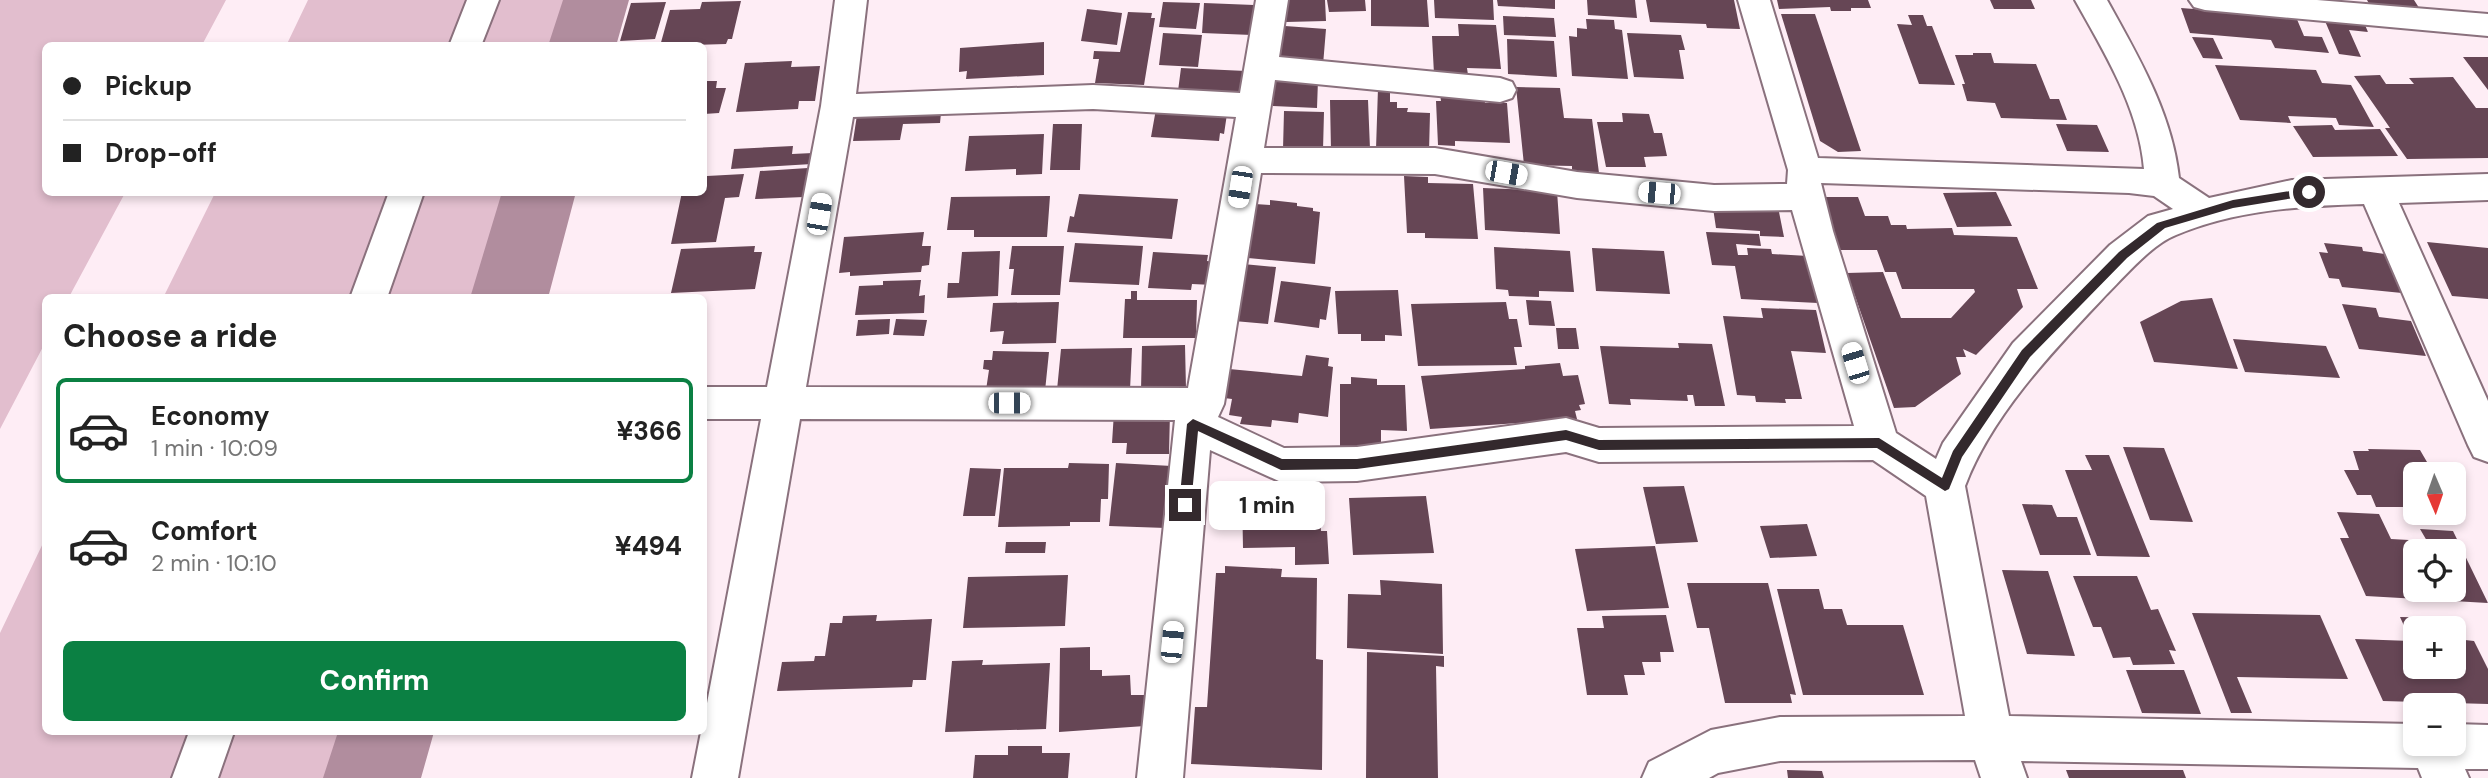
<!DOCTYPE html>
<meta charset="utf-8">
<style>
:root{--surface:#fff;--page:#f2f2f2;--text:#222;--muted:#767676;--line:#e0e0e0;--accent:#0b8043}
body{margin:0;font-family:"DM Sans",sans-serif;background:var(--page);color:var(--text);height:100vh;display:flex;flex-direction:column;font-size:26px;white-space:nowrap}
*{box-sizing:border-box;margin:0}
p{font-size:23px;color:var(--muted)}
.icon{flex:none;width:38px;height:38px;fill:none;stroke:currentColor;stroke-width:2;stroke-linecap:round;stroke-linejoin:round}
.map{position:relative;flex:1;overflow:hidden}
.drawer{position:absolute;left:42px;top:294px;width:665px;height:441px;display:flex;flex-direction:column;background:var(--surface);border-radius:10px;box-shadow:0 4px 10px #0003}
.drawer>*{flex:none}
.hud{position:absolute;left:42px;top:42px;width:665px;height:154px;border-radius:10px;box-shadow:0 4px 10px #0003;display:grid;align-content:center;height:154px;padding:0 21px;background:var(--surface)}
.needle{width:46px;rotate:178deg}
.fabs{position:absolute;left:2403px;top:462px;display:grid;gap:14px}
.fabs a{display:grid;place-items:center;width:63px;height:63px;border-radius:10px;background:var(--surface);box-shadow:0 4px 10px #0003;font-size:35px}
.end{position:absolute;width:32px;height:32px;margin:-16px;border:9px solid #33292d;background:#fff;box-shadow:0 0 0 4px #fff}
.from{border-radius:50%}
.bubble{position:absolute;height:49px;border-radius:10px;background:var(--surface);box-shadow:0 4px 10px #0003;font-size:23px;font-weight:700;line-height:49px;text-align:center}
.car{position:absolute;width:21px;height:42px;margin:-21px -10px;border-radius:9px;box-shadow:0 0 5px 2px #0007;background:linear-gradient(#fff 24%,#345 0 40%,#fff 0 76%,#345 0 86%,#fff 0)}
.hud b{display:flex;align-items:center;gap:24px;height:66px;font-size:26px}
.hud b+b{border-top:2px solid var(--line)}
.hud i{width:18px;height:18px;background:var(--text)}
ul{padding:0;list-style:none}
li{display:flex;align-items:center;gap:21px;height:105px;margin:0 14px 10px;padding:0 7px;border:4px solid transparent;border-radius:10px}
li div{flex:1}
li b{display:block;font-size:26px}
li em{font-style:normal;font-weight:700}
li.on{border-color:var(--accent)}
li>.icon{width:63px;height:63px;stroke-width:1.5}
h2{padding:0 21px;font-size:32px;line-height:84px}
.button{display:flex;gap:14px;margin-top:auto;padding:14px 21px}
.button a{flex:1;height:80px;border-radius:10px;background:var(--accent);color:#fff;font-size:28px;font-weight:700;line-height:80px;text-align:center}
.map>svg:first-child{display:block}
</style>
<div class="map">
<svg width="2488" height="778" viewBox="0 0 2488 778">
<rect width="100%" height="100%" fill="#feedf5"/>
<path fill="#e2bece" d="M0,0H226L202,45L46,46V192L125,193L69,297L46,298L45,343L0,429Z
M308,0H566L553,45L286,46Z
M215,193H511L481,297L163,298Z
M45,539L46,732H358L349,778H0V633Z"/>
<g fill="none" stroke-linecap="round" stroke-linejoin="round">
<path fill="#b18d9e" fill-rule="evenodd" d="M563,0H629L616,46H548Z
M502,192H576L548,298H470Z
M338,732H434L421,778H323Z"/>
</g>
<path fill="#664655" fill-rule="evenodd" d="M1285,0H1325L1326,21L1286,22Z
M1327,0H1365L1366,11L1329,12Z
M1371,0H1427L1429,27L1371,26Z
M1434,0H1493L1494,20L1435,18Z
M1497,0H1555V9L1498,6Z
M1587,0H1635L1637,18L1588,15Z
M1646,0H1734L1740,29L1707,28L1706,24L1650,22Z
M1777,0H1868L1871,8H1851V11H1831L1830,7L1779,9Z
M1990,0H2031L2035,9H1994Z
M2367,0H2414L2423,14L2373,11Z
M741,1L732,39H728L726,44L660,46L670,10L700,9L702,2Z
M666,2L655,39L620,41L631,3Z
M1163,2L1200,3L1196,29L1159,27Z
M1204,3L1254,5L1252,35L1202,33Z
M2181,8L2296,17L2304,36L2322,37L2329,53L2275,48L2271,40L2190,33Z
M1087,9L1122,13L1117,45L1081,41Z
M1128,12L1152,13L1151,18H1155L1144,85L1095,83L1099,59H1093L1094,51L1120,52Z
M1781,14H1815L1861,151L1838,152L1820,141Z
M1908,15H1923L1927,26H1932L1955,85L1919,84L1897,24L1912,25Z
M1503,16L1554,18L1556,37L1504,35Z
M1586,19L1614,20L1615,29L1622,30L1628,79L1572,76L1569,36L1577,37V28L1587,29Z
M2325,21L2365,25L2368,32L2349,30L2361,57L2339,54Z
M1458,24L1496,25L1501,69L1467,68L1468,75L1434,74L1432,36H1459Z
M1285,26L1326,29L1323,65L1274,62L1278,29L1284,30Z
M1163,33L1202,35L1198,67L1159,65Z
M1627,33L1681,35L1685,50H1679L1684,79L1634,77Z
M2192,37L2213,38L2223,59L2203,58Z
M1507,39L1554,41L1557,77L1508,74Z
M1044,42V75L966,79L967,71L959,72L960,48Z
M1973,53H1991L1994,63L2036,64L2050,99H2059L2067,120L2001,118L1995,103L1967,101L1962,84H1965L1955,55H1973Z
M2463,57H2488V90Z
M792,61L791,67L820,66L815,101H799L798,109L736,112L745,63Z
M2215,65L2316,70L2322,83L2351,85L2374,127L2339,125L2336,118L2288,116L2291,123L2240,120Z
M1181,68L1246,71L1242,95L1178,91Z
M2380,75L2386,84H2414L2409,78L2453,77L2476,108H2488V158L2407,159L2385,128H2390L2354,76Z
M1274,79L1318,80L1317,108L1273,106Z
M704,81H717L716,88H726L719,113L704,114Z
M1516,87L1560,88L1564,118L1592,119L1599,173L1572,172V166L1524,165Z
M1378,88L1390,89V102H1397V108H1408L1407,112L1430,113L1429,152L1376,149Z
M1440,94L1484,96L1485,103H1507L1510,143L1455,141V146L1438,145L1436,101H1441Z
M1330,100H1368L1370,149L1331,151Z
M1156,109L1227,114L1224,134L1220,133L1219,141L1151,137Z
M1284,111L1324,112L1323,150L1283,149Z
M941,113L940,123L903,124L900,140L853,141L857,115Z
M1622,113L1649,114L1654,133H1662L1667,156L1644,157L1646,167H1606L1597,122H1623Z
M1053,124H1082L1080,170H1050Z
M2056,124L2097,125L2109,152L2067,151Z
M2332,125L2335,130L2380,129L2398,156L2313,157L2293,126Z
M1044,134L1042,174L1016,175V169L965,171L969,136Z
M793,146L792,154L813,153L812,164L731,169L734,149Z
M808,168L804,197L755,199L760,171Z
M744,174L739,197L725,198L716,242L671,244L682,192H704V182L707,176Z
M1404,176L1428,177V183L1473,184L1478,239L1425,238V233H1407Z
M1483,188L1557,191L1560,234L1485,230Z
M1996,192L2012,226L1957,227L1943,193Z
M1079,194L1178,199L1172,239L1067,232L1070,216L1074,217Z
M1050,196L1047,237H974V230H947L951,197Z
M1823,197H1858L1865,216H1888L1891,225H1906L1907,229L1952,228L1954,235L2017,237L2038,289H2017L2023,307L1976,355L1963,349L1966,357H1956L1961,374L1915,407L1894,408L1847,273L1883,272L1901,318H1951L1975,292L1974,289H1902L1896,272H1885L1877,250H1840Z
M1270,200L1297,203V206L1313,208V211L1320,212L1315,264L1248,258L1255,204L1270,205Z
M1713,208L1779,212L1784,237L1760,236V231L1716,228Z
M924,232L922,246H931L929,265L922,266L921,272L850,276V272L839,273L844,237Z
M1706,232L1759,234L1761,246L1736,244L1738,255H1748L1747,248L1771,249L1772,254L1808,256L1818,303L1741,299L1735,266L1712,265Z
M2427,242L2488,248V299L2452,296Z
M1075,243L1143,246L1139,285L1069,282Z
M2324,243L2362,247L2363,251L2385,254L2402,293L2342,287L2339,279L2329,278L2319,252L2328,253Z
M755,246L754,252H762L755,289L671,293L681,249Z
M1012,246H1064L1060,295H1011L1014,269H1009Z
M1494,247L1570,251L1574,292L1539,291V297L1509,296L1508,290L1496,289Z
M1592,248L1664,251L1670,294L1596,291Z
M1000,251L998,296L947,298L948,283H959L962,252Z
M1153,252L1208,255L1207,261L1215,262L1213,285L1192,284L1191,290L1148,288Z
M1243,264L1276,267L1268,324L1234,321Z
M921,280L919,296L925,295L924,313L855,315L859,286L883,285V281Z
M1281,281L1331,287L1326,320L1320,319L1319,328L1274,322Z
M1398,290L1402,336L1385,335V341H1361V334H1338L1335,291Z
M1131,291H1137V300H1197L1196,338H1123L1125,299H1131Z
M2212,298L2238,369L2154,362L2140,322L2181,301Z
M1526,300L1551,301L1555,326L1529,325Z
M1059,302L1056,343L1002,344L1004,331L990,332L993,303Z
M1506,302L1509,319H1517L1522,347H1514L1517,365L1418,366L1411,304Z
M2342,304L2376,308L2379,317L2411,321L2426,356L2359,349Z
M1761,308L1816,310L1826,353L1791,351L1802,399H1785L1786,403L1756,402L1755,396L1737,395L1723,316L1763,318Z
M890,319L889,334L856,336L858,320Z
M896,319L927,320L924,336L893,335Z
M1556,328H1576L1579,349H1558Z
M2233,339L2326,346L2340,378L2245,372Z
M1678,343L1712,344L1725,406H1695L1693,395H1687L1688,401L1630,399L1631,405L1609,404L1600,346L1679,348Z
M1185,345L1186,389L1141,390L1142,346Z
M1132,348L1130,390H1057L1061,349Z
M993,351L1049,352L1045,391L986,390L989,370L983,369L984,360H992Z
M1306,355L1329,358L1328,366L1333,367L1328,417L1299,413L1298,423L1272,420L1271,427L1240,424L1242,417L1229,415L1232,399L1224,398L1229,369L1302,376Z
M1560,363L1563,376L1578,375L1585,404L1579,405L1581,410L1575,411L1577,419L1430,429L1421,376L1525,369V366Z
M1351,377L1377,379V385H1405L1407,431L1381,430V447H1340V384H1351Z
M1114,412H1170L1169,454H1126L1127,443H1112Z
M2123,447L2164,448L2193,522L2150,520Z
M2368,449L2420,450L2434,474H2415V507H2376L2371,495H2357L2344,470H2359L2353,451H2369Z
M2085,455H2109L2150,557L2097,556L2065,470H2092Z
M1069,463L1109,464L1108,499H1101L1100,522H1070V526L998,527L1004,468H1068Z
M1116,463L1172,466L1166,528L1109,526Z
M970,468L1001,469L995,516H963Z
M1684,486L1698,542L1656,544L1643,487Z
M1318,490L1321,531H1327L1329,564L1295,565V547L1243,548L1242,492Z
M1426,496L1434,553L1353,555L1349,498Z
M2022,504L2052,505L2057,517H2077L2091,555H2040Z
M2337,512L2379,514L2391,539L2427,541L2420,529L2453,531L2488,603L2366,596L2340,538H2349ZM2415,551H2454V590H2415Z
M1807,524L1817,556L1770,558L1760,526Z
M1006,542H1046L1045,553H1005Z
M1655,546L1669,608L1587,611L1575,549Z
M1225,566L1282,569L1281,577L1317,578L1316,659L1323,660L1322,770L1191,764L1195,707H1207L1216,573H1225Z
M2002,570L2048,571L2075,656L2027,654Z
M1068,575L1065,626L963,628L968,577Z
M2073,576H2137L2151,610L2158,609L2176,651L2169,650L2175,664L2133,665L2130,657L2113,658L2101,627H2093Z
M1380,580L1442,584L1443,654L1347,648L1348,594L1381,595Z
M1687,583H1768L1796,695L1790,694L1792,703H1725L1709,628H1697Z
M1777,589H1819L1824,609H1842L1847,625H1903L1924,695H1803Z
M2192,613L2320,615L2348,679L2237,677L2252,713H2231Z
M877,615L876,621L932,619L926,680H913L912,687L777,691L782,662L814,661L815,656H825L830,623H842L843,616Z
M1666,615L1674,652H1660L1661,662H1642L1645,675H1624L1628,695H1587L1577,628H1604L1602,616Z
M2400,617L2453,618L2465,640L2474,641L2488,669V704L2383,701L2355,639L2411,641ZM2415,628H2454V667H2415Z
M1090,647V670H1102V676L1130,675L1131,695H1144L1145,726L1059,732L1060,648Z
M1367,652L1444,656V667L1436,666L1438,778H1366Z
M983,660L982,665L1050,663L1046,729L945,732L952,661Z
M2126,670H2184L2201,714L2142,713Z
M1008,746H1042V753H1070L1068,778H973L975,755H1008Z
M1787,770L1822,771L1824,778H1788Z
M2066,770H2183L2186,778H2069Z"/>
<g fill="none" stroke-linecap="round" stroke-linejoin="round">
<g stroke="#8a717d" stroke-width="4">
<path id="minor" d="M467,0H499L481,46H449Z
M835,0H867L856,94L1093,85L1240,93L1256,0H1288L1279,57L1500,78L1512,82L1516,90L1512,98L1500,102L1275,80L1264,148H1435L1577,172L1714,185L1787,184L1788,170L1738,0H1770L1818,158L2144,169C2139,108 2104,52 2075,0H2107C2138,56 2172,113 2179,178L2209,198L2292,180L2488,174V200L2399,203L2488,401V462L2474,457L2468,445L2364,204C2300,206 2235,210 2176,235C2151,245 2126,275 2107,294C2055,349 1992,414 1965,486L2009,716L2415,724V744H2454V724L2488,725V769H2465L2469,778H2422L2418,768L2021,761L2027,778H1981L1975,760L1780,761L1718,773L1709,778H1642L1649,762L1711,730L1780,717L1965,716L1926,496L1873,460L1599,462L1566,452L1357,481L1281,482L1210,450L1183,778H1137L1175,420L800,419L738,778H692L701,732H704V719L761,419H704V387H767L821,106ZM1093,109L1236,117L1188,388L806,387L853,117ZM1261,173L1435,174L1577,198L1714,211L1792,210L1854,426L1599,428L1566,418L1357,447L1284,448L1218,417L1224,404ZM1821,183L2129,193L2154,196L2173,209L2148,216L2110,245L2013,343L1943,443L1936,459L1896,433L1833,231Z
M2189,0H2317L2488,14V36L2205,10L2194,7Z
M389,192H424L387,298H350Z
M189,732H234L218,778H172Z"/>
</g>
<use href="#minor" fill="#fff" fill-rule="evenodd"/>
</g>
<path fill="#33292d" d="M2309,188L2312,190V195L2233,208L2165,228L2127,258L2030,357L1962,457L1949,489L1945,491L1877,448L1599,450L1566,440L1357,469L1281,470L1198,431L1191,505L1185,511L1179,505L1187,424L1193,419L1282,459H1357L1566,430L1599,440L1879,438L1942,478L1953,451L2022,350L2119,252L2157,223L2233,200Z"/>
</svg>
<div class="fabs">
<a><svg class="needle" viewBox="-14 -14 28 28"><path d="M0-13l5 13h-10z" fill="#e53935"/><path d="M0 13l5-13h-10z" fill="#767676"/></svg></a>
<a><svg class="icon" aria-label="locate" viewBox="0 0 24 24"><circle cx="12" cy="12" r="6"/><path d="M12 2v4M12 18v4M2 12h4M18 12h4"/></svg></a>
<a>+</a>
<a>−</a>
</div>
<i class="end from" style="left:2309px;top:192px"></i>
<i class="end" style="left:1185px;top:505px"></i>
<div class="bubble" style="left:1209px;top:481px;width:116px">1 min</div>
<i class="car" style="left:1506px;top:173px;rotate:100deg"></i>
<i class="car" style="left:1240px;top:187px;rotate:189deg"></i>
<i class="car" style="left:1659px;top:193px;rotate:275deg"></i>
<i class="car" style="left:819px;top:214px;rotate:10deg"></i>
<i class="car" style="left:1855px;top:363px;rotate:343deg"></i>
<i class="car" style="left:1009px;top:403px;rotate:90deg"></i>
<i class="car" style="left:1172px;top:642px;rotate:5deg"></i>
<div class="hud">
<b><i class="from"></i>Pickup</b>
<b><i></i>Drop-off</b>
</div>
<section class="drawer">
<h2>Choose a ride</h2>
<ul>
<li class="on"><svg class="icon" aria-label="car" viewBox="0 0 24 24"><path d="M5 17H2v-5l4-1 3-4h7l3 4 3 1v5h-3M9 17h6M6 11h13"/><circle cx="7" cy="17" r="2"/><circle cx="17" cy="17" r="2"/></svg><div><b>Economy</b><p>1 min · 10:09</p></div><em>¥366</em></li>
<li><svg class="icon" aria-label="car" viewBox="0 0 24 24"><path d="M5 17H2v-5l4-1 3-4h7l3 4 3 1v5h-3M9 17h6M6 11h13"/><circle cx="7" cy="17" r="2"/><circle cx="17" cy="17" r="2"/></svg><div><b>Comfort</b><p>2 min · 10:10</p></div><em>¥494</em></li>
</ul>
<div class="button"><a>Confirm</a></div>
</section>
</div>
